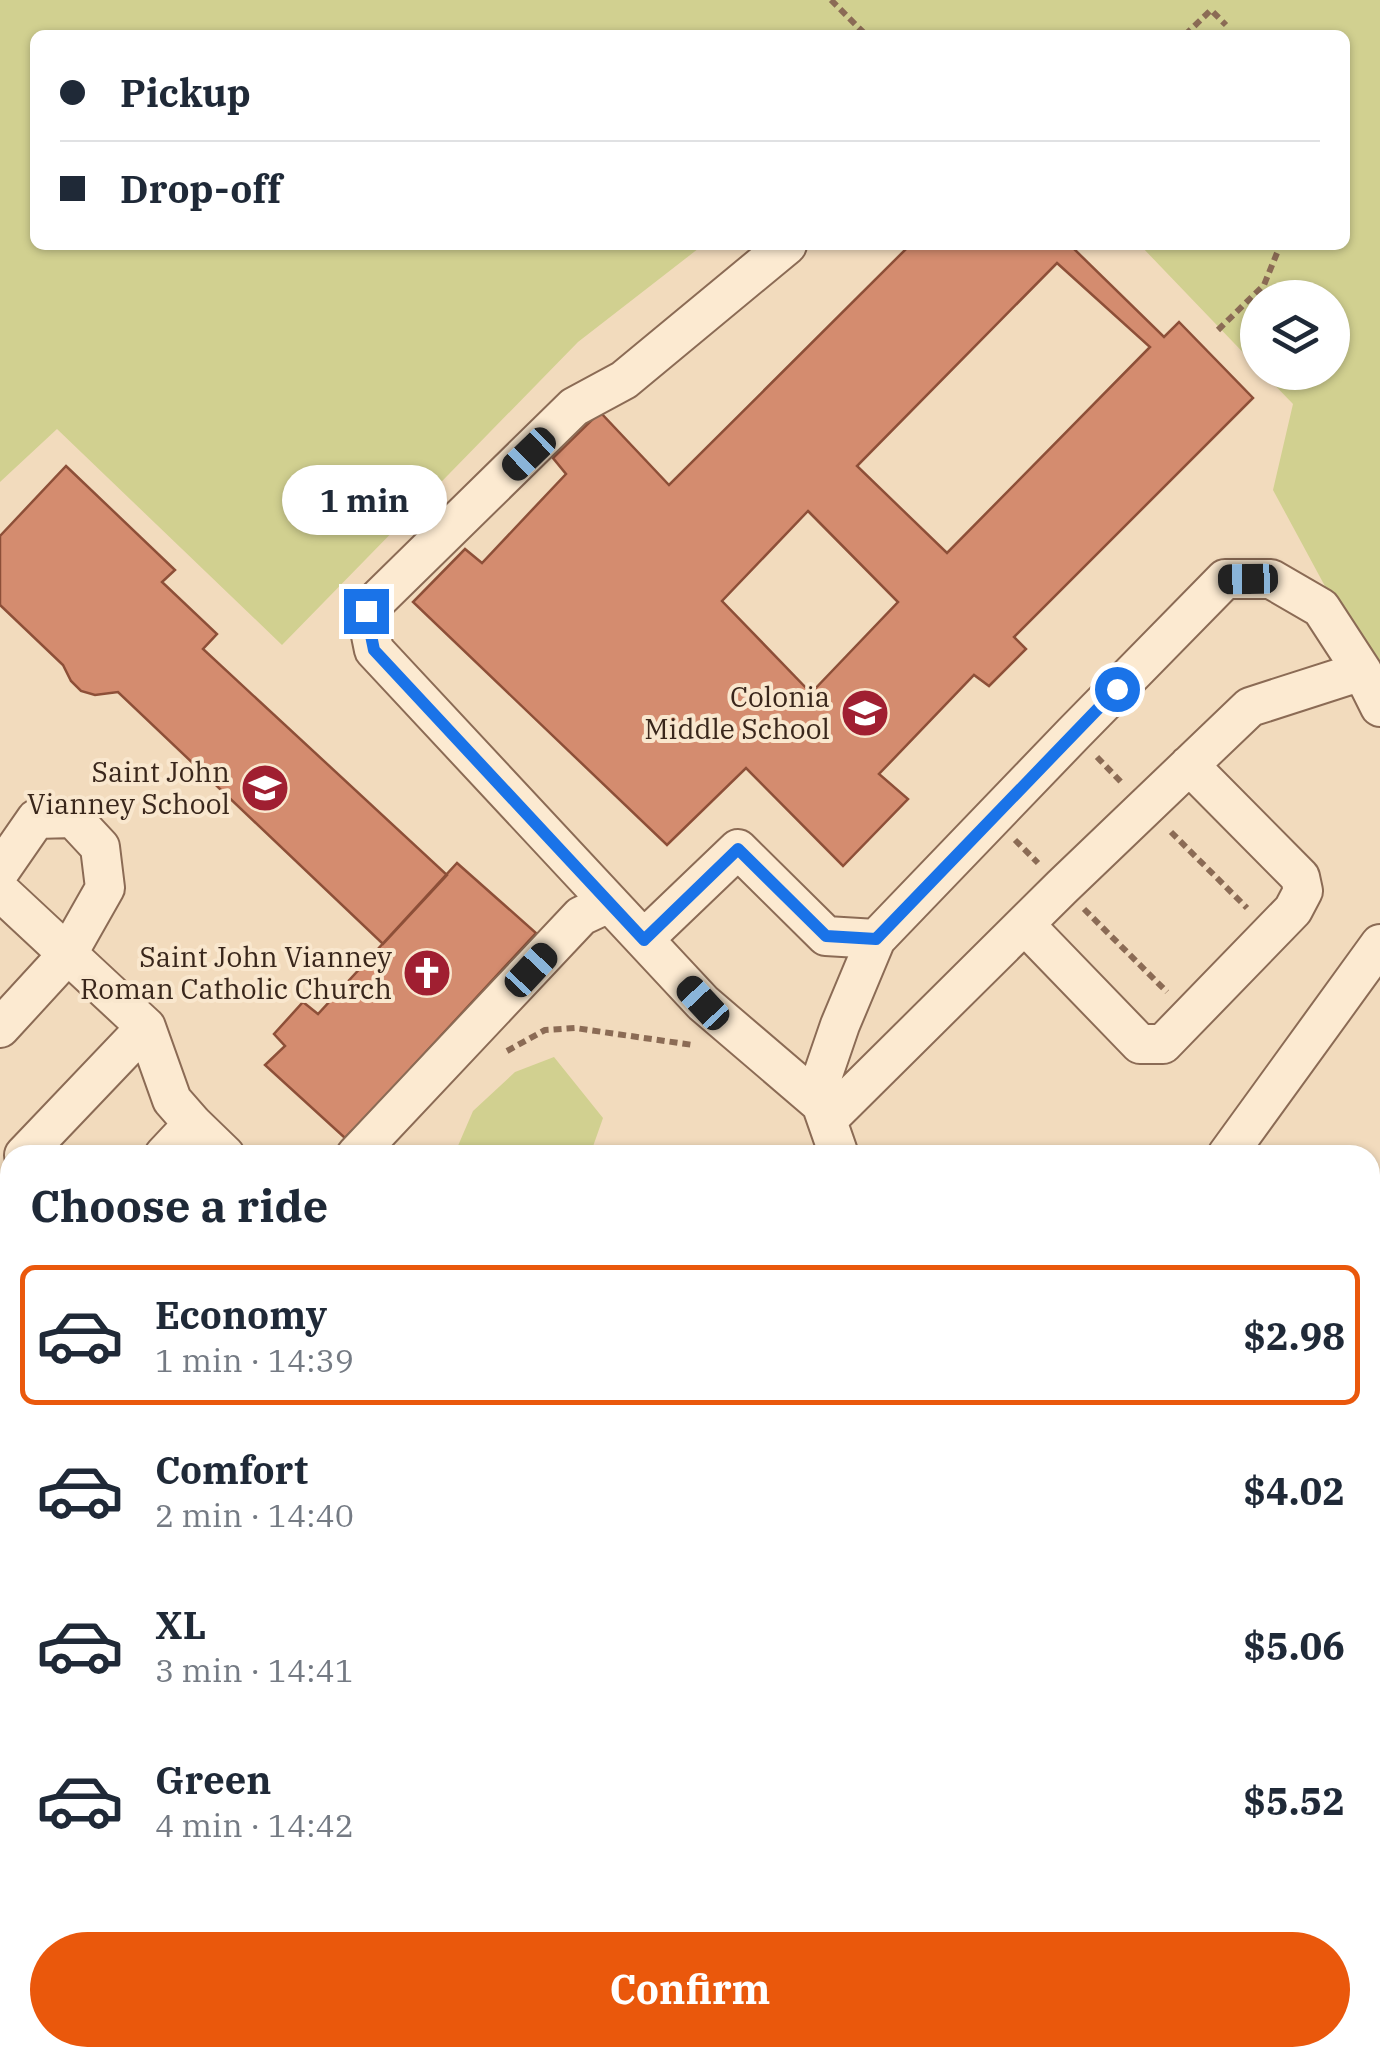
<!DOCTYPE html>
<meta charset="utf-8">
<style>
:root{--surface:#fff;--page:#f6f6f7;--text:#1f2937;--muted:#747a83;--line:#e0e1e3;--accent:#ea580c}
body{margin:0;font-family:"IBM Plex Serif",serif;background:var(--page);color:var(--text);height:100vh;display:flex;flex-direction:column;font-size:38px;white-space:nowrap}
*{box-sizing:border-box;margin:0}
p{font-size:32px;color:var(--muted)}
.icon{flex:none;width:55px;height:55px;fill:none;stroke:currentColor;stroke-width:2;stroke-linecap:round;stroke-linejoin:round}
.map{position:relative;flex:1;overflow:hidden}
.panel{position:absolute;left:0px;top:1145px;width:1380px;height:922px;display:flex;flex-direction:column;background:var(--surface);border-radius:30px 30px 0 0;box-shadow:0 2px 8px #0004}
.panel>*{flex:none}
.guide{position:absolute;left:30px;top:30px;width:1320px;height:220px;border-radius:15px;box-shadow:0 2px 8px #0004;display:grid;align-content:center;height:220px;padding:0 30px;background:var(--surface)}
.tools{position:absolute;left:1240px;top:280px;display:grid;gap:20px}
.tools a{display:grid;place-items:center;width:110px;height:110px;border-radius:50%;background:var(--surface);box-shadow:0 2px 8px #0004;font-size:50px}
.end{position:absolute;width:45px;height:45px;margin:-22px;border:12px solid #1a73e8;background:#fff;box-shadow:0 0 0 5px #fff}
.from{border-radius:50%}
.bubble{position:absolute;height:70px;border-radius:35px;background:var(--surface);box-shadow:0 2px 8px #0004;font-size:32px;font-weight:700;line-height:70px;text-align:center}
.car{position:absolute;width:30px;height:60px;margin:-30px -15px;border-radius:12px;box-shadow:0 0 8px 2px #0007;background:linear-gradient(#222 24%,#8ab4d8 0 40%,#222 0 76%,#8ab4d8 0 86%,#222 0)}
.guide b{display:flex;align-items:center;gap:35px;height:95px;font-size:38px}
.guide b+b{border-top:2px solid var(--line)}
.guide i{width:25px;height:25px;background:var(--text)}
ul{padding:0;list-style:none}
li{display:flex;align-items:center;gap:30px;height:140px;margin:0 20px 15px;padding:0 10px;border:5px solid transparent;border-radius:15px}
li div{flex:1}
li b{display:block;font-size:38px}
li em{font-style:normal;font-weight:700}
li.on{border-color:var(--accent)}
li>.icon{width:90px;height:90px;stroke-width:1.5}
h2{padding:0 30px;font-size:45px;line-height:120px}
.cta{display:flex;gap:20px;margin-top:auto;padding:20px 30px}
.cta a{flex:1;height:115px;border-radius:60px;background:var(--accent);color:#fff;font-size:40px;font-weight:700;line-height:115px;text-align:center}
.map>svg:first-child{display:block}
</style>
<div class="map">
<svg width="1380" height="2067" viewBox="0 0 1380 2067">
<defs>
<pattern id="forest-firs" width="22" height="20" patternUnits="userSpaceOnUse" patternTransform="scale(2.5)"><rect width="22" height="20" fill="#d1d090"/><path d="M5 1l3.5 6h-7zM16 11l3.5 6h-7z" fill="#b4b27c"/></pattern>
</defs>
<rect width="100%" height="100%" fill="#f2dbbd"/>
<path fill="url(#forest-firs)" d="M1380,1995V2067H1051L1094,2058H1370V1997Z
M170,2058H951L960,2067H180Z"/>
<path fill="#d1d090" d="M0,0H1380V688L1273,490L1293,404L1263,373L1332,372V298H1258L1257,367L1140,245H1345V35H35V245H703L578,342L282,645L57,429L0,482Z
M554,1057L603,1118L590,1155H454L473,1111L515,1072Z"/>
<path fill="#d48c6f" stroke="#8d4f38" stroke-width="2.5" fill-rule="evenodd" d="M910,245H1073L1072,247L1164,337L1179,322L1253,398L1014,637L1026,649L989,686L974,675L879,774L908,799L843,866L746,768L667,845L413,602L465,549L482,563L566,474L553,458L600,412L669,485ZM1057,263L1150,347L947,553L857,466ZM808,511L898,602L811,693L722,601Z
M66,466L175,570L162,582L217,634L203,649L447,875L383,944L118,692L95,695L81,691L71,681L63,665L0,605V536Z
M457,863L536,933L412,1067L419,1076L359,1136L352,1131L345,1138L265,1065L285,1046L274,1034L303,1002L318,1014Z"/>
<g fill="none" stroke-linecap="round" stroke-linejoin="round">
<g stroke="#8b6b55" stroke-width="42">
<path id="minor" d="M787,245L624,380L574,407L366,611L374,650L703,1003L821,1104
M0,871L36,819L73,818L100,847L105,888L67,955L0,1028
M0,891L146,1027L172,1100L193,1124L225,1155
M1025,925L1140,1044H1163L1293,910L1303,891L1300,877L1189,765
M644,939L738,849L826,936L876,939
M827,1120L1062,887L1250,707L1362,671
M24,1155L146,1027
M164,1155L193,1124
M356,1155L581,916L609,903
M839,1155L817,1092L840,1025L876,939L1073,734L1225,579H1271L1321,608L1362,671L1380,707
M1227,1155L1380,944
M0,1329L10,1318
M1370,1331L1380,1341
M0,1415L10,1423
M0,1481L10,1470
M0,1652L10,1641
M1370,1903L1380,1913
M959,2058L969,2067
M85,2067L100,2058"/>
</g>
<g stroke="#58392a" stroke-width="52">
<path id="major" d="M0,2003L10,2012
M59,2058L69,2067"/>
</g>
<path stroke="#8b6b55" stroke-width="6" stroke-dasharray="8 5" stroke-linecap="butt" d="M831,0L866,35
M1185,35L1211,10L1226,25
M1218,330L1264,285L1277,253
M1097,757L1123,784
M1171,832L1247,908
M1015,840L1038,863
M1084,909L1167,992
M507,1051L545,1030L575,1028L693,1045"/>
<use href="#minor" stroke="#fcead1" stroke-width="38"/>
<use href="#major" stroke="#f9cb91" stroke-width="48"/>
</g>
<g fill="none" stroke-linecap="round" stroke-linejoin="round">
<path stroke="#1a73e8" stroke-width="12" d="M366,611L374,650L644,940L738,849L826,936L876,939L1117,689"/>
</g>
<defs>
<g id="school-disc" transform="scale(2.5)"><circle r="9.5" fill="#a01f31" stroke="#f9e7ce"/><path d="M0-5L7-2L0 1L-7-2ZM-4 1L0 2.5L4 1V4Q0 6-4 4Z" fill="#fff"/></g>
<g id="church-disc" transform="scale(2.5)"><circle r="9.5" fill="#a01f31" stroke="#f9e7ce"/><path d="M-1.2-6h2.4v3.5h3.3v2.4h-3.3V6h-2.4V-.1h-3.3v-2.4h3.3Z" fill="#fff"/></g>
</defs>
<g fill-rule="evenodd">
<use href="#school-disc" x="865" y="713"/>
<use href="#school-disc" x="265" y="788"/>
<use href="#church-disc" x="427" y="973"/>
</g>
<g text-anchor="middle" stroke-width="8" stroke-linejoin="round" paint-order="stroke">
<g font-size="28" fill="#39261b" stroke="#f9e7ce" text-anchor="end">
<text x="830" y="707">Colonia<tspan x="830" dy="32">Middle School</tspan></text>
<text x="230" y="782">Saint John<tspan x="230" dy="32">Vianney School</tspan></text>
<text x="392" y="967">Saint John Vianney<tspan x="392" dy="32">Roman Catholic Church</tspan></text>
</g>
</g>
</svg>
<div class="tools">
<a><svg class="icon" aria-label="layers" viewBox="0 0 24 24"><path d="M12 4l9 5-9 5-9-5zM3 14l9 5 9-5"/></svg></a>
</div>
<i class="end from" style="left:1117px;top:689px"></i>
<i class="end" style="left:366px;top:611px"></i>
<div class="bubble" style="left:282px;top:465px;width:165px">1 min</div>
<i class="car" style="left:529px;top:454px;rotate:226deg"></i>
<i class="car" style="left:1248px;top:579px;rotate:269deg"></i>
<i class="car" style="left:531px;top:970px;rotate:43deg"></i>
<i class="car" style="left:703px;top:1003px;rotate:317deg"></i>
<div class="guide">
<b><i class="from"></i>Pickup</b>
<b><i></i>Drop-off</b>
</div>
<section class="panel">
<h2>Choose a ride</h2>
<ul>
<li class="on"><svg class="icon" aria-label="car" viewBox="0 0 24 24"><path d="M5 17H2v-5l4-1 3-4h7l3 4 3 1v5h-3M9 17h6M6 11h13"/><circle cx="7" cy="17" r="2"/><circle cx="17" cy="17" r="2"/></svg><div><b>Economy</b><p>1 min · 14:39</p></div><em>$2.98</em></li>
<li><svg class="icon" aria-label="car" viewBox="0 0 24 24"><path d="M5 17H2v-5l4-1 3-4h7l3 4 3 1v5h-3M9 17h6M6 11h13"/><circle cx="7" cy="17" r="2"/><circle cx="17" cy="17" r="2"/></svg><div><b>Comfort</b><p>2 min · 14:40</p></div><em>$4.02</em></li>
<li><svg class="icon" aria-label="car" viewBox="0 0 24 24"><path d="M5 17H2v-5l4-1 3-4h7l3 4 3 1v5h-3M9 17h6M6 11h13"/><circle cx="7" cy="17" r="2"/><circle cx="17" cy="17" r="2"/></svg><div><b>XL</b><p>3 min · 14:41</p></div><em>$5.06</em></li>
<li><svg class="icon" aria-label="car" viewBox="0 0 24 24"><path d="M5 17H2v-5l4-1 3-4h7l3 4 3 1v5h-3M9 17h6M6 11h13"/><circle cx="7" cy="17" r="2"/><circle cx="17" cy="17" r="2"/></svg><div><b>Green</b><p>4 min · 14:42</p></div><em>$5.52</em></li>
</ul>
<div class="cta"><a>Confirm</a></div>
</section>
</div>
